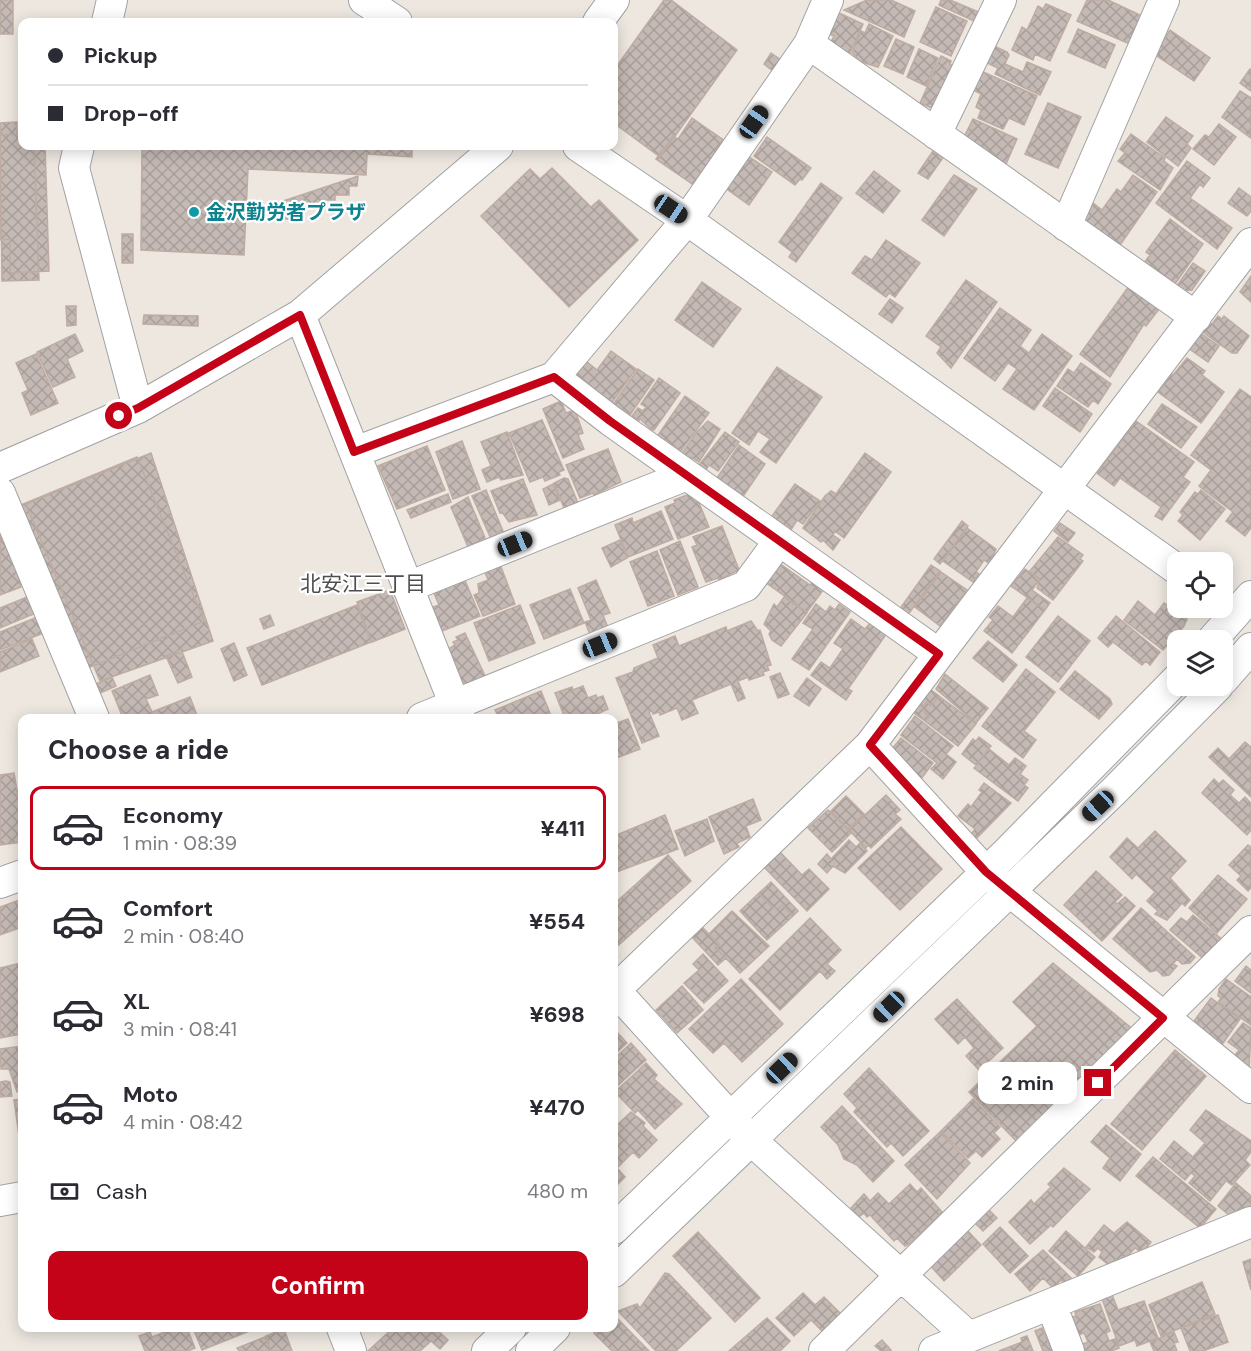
<!DOCTYPE html>
<meta charset="utf-8">
<style>
:root{--surface:#fff;--page:#f7f7f7;--text:#2b2b33;--muted:#7c7c81;--line:#e1e1e2;--accent:#c40218}
body{margin:0;font-family:"DM Sans","Noto Sans JP",sans-serif;background:var(--page);color:var(--text);height:100vh;display:flex;flex-direction:column;font-size:22px;white-space:nowrap}
*{box-sizing:border-box;margin:0}
p{font-size:20px;color:var(--muted)}
.icon{flex:none;width:33px;height:33px;fill:none;stroke:currentColor;stroke-width:2;stroke-linecap:round;stroke-linejoin:round}
.map{position:relative;flex:1;overflow:hidden}
.drawer{position:absolute;left:18px;top:714px;width:600px;height:618px;display:flex;flex-direction:column;background:var(--surface);border-radius:12px;box-shadow:0 3px 15px #0003}
.drawer>*{flex:none}
.guide{position:absolute;left:18px;top:18px;width:600px;height:132px;border-radius:12px;box-shadow:0 3px 15px #0003;display:grid;align-content:center;height:132px;padding:0 30px;background:var(--surface)}
.tools{position:absolute;left:1167px;top:552px;display:grid;gap:12px}
.tools a{display:grid;place-items:center;width:66px;height:66px;border-radius:12px;background:var(--surface);box-shadow:0 3px 15px #0003;font-size:30px}
.end{position:absolute;width:27px;height:27px;margin:-14px;border:8px solid #c40218;background:#fff;box-shadow:0 0 0 3px #fff}
.from{border-radius:50%}
.bubble{position:absolute;height:42px;border-radius:12px;background:var(--surface);box-shadow:0 3px 15px #0003;font-size:20px;font-weight:700;line-height:42px;text-align:center}
.car{position:absolute;width:18px;height:36px;margin:-18px -9px;border-radius:8px;box-shadow:0 0 4px 2px #0007;background:linear-gradient(#222 24%,#8ab4d8 0 40%,#222 0 76%,#8ab4d8 0 86%,#222 0)}
.guide b{display:flex;align-items:center;gap:21px;height:57px;font-size:22px}
.guide b+b{border-top:2px solid var(--line)}
.guide i{width:15px;height:15px;background:var(--text)}
ul{padding:0;list-style:none}
li{display:flex;align-items:center;gap:18px;height:84px;margin:0 12px 9px;padding:0 18px;border:3px solid transparent;border-radius:12px}
li div{flex:1}
li b{display:block;font-size:22px}
li em{font-style:normal;font-weight:700}
li.selected{border-color:var(--accent)}
li>.icon{width:54px;height:54px;stroke-width:1.5}
h2{padding:0 30px;font-size:27px;line-height:72px}
.pay{display:flex;align-items:center;gap:15px;height:66px;padding:0 30px;font-size:22px}
.pay p{margin-inline-start:auto}
.button{display:flex;gap:12px;margin-top:auto;padding:12px 30px}
.button a{flex:1;height:69px;border-radius:12px;background:var(--accent);color:#fff;font-size:24px;font-weight:700;line-height:69px;text-align:center}
.map>svg:first-child{display:block}
</style>
<div class="map">
<svg width="1251" height="1351" viewBox="0 0 1251 1351">
<defs>
<pattern id="building-cross-hatch" width="8" height="8" patternUnits="userSpaceOnUse" patternTransform="scale(1.5)"><rect width="8" height="8" fill="#c4b9b4"/><path d="M0 0l8 8M0 8l8-8" fill="none" stroke="#a89e9a"/></pattern>
</defs>
<rect width="100%" height="100%" fill="#ede7e0"/>
<path fill="url(#building-cross-hatch)" stroke="#beaca3" stroke-width="1.5" d="M0,0H13V34H0Z
M664,0H671L737,50L660,157L614,123V70Z
M867,0H891L915,11L904,37L844,10Z
M941,0H950L979,12L974,21L939,5Z
M1087,0H1108L1142,16L1132,45L1077,21Z
M1046,4L1071,15L1050,61L1035,54L1033,60L1012,50L1022,27L1027,30L1038,6L1043,9Z
M936,7L967,21L951,56L920,42Z
M837,12L863,24L850,53L830,44L834,36L827,33Z
M869,24L893,36L878,67L855,60L856,57L852,53L861,31L865,33Z
M1078,29L1115,45L1105,68L1068,52Z
M1170,30L1210,58L1194,81L1154,54Z
M896,39L914,47L903,74L884,66Z
M990,44L1007,52L1009,55L1005,64L1023,72L1027,62L1051,72L1040,95L995,74L998,68L983,61Z
M919,49L938,58L926,86L907,77Z
M771,53L781,60L773,71L764,64Z
M941,56L951,61L950,64L953,66L934,109L920,103Z
M1250,69L1251,70V91L1240,83Z
M981,71L1037,96L1024,125L1009,118L1003,129L978,118L981,110L976,107L981,94L973,90Z
M1240,91L1251,98V138L1222,117Z
M1048,103L1081,117L1058,168L1025,154Z
M1166,117L1193,136L1187,144L1191,148L1178,166L1147,142Z
M692,118L725,141L695,186L656,159L673,136L678,139Z
M692,118L725,141L695,186L656,159L673,136L678,139Z
M973,119L1017,139L1006,164L992,158L993,154L980,148L981,146L963,139Z
M17,122V133H22V146H45L49,271L10,273V239L0,240V123Z
M1219,124L1236,137L1214,165L1193,149L1205,135L1209,137Z
M0,125L1,135L22,134V146H34L39,280L2,281Z
M1131,134L1165,158L1164,161L1173,168L1160,190L1118,161L1125,153L1120,149Z
M767,137L811,168L802,180L800,179L795,185L754,156Z
M142,146H412V157L367,154L366,175L248,169L244,255L141,250Z
M935,148L945,155L928,179L918,173Z
M746,155L772,172L749,205L724,187Z
M1187,161L1210,178L1203,187L1200,184L1190,198L1232,228L1217,249L1156,203Z
M552,168L591,207L599,200L638,240L569,307L481,216L530,169L540,179Z
M874,171L900,191L883,213L856,193Z
M954,175L977,189L944,236L922,220Z
M1133,175L1157,192L1118,248L1081,218L1092,202L1102,210L1117,189L1121,192Z
M358,176L357,186H349V195H335V200H321V207L302,206L301,219H275L274,204Z
M821,183L842,198L796,262L789,257L792,252L779,242Z
M1239,188L1251,197V211L1247,216L1228,203Z
M1170,219L1203,244L1173,287L1144,263L1150,255L1146,252Z
M122,234H133V252L122,257Z
M886,240L920,263L895,297L889,293L886,297L852,273L865,256L872,260Z
M133,253V263H122V257Z
M1193,263L1205,271L1192,290L1183,291L1176,287Z
M1251,276V302L1240,292Z
M966,280L997,302L951,368L937,353L941,347L926,336Z
M702,282L741,309L713,347L675,320Z
M1129,286L1160,308L1146,326L1144,324L1110,377L1080,354Z
M890,299L903,308L892,323L879,314Z
M66,306H76V325L67,326Z
M1000,308L1031,330L1020,346L1029,353L1042,334L1072,356L1034,410L1003,389L1017,369L1008,363L995,381L964,358Z
M144,315L198,316V326L143,324Z
M1218,316L1222,319L1224,316L1249,336L1237,353H1232L1200,330L1207,320L1212,324Z
M1199,332L1219,346L1208,362L1188,348Z
M75,334L83,351L67,359L75,377L53,387L37,352Z
M611,351L636,369L611,404L575,377L586,361L597,370Z
M36,354L58,403L31,415L22,393L28,390L16,363Z
M1187,358L1205,371L1202,375L1224,392L1201,423L1158,392L1171,374L1173,375Z
M1081,363L1111,384L1098,404L1093,400L1088,407L1057,386L1068,369L1074,373Z
M777,367L822,397L776,463L760,452L770,439L758,431L749,445L732,433Z
M638,369L654,380L630,415L624,411L622,413L612,406Z
M659,378L680,393L654,430H652L640,419L636,425L629,420L638,408L643,411L646,407L641,404Z
M1055,388L1092,414L1080,432L1043,406Z
M1240,389L1251,397V528L1245,536L1226,521L1233,512L1199,486L1211,470L1191,455Z
M685,396L709,413L681,451L674,446L671,449L656,438Z
M561,401L566,413L575,410L583,433L578,435L584,449L563,458L543,409Z
M1162,404L1197,427L1181,448L1148,424Z
M542,420L564,470L559,472L560,475L545,481L543,477L530,482L509,433Z
M708,421L720,429L699,462L691,457L688,461L680,456L697,432Z
M1136,421L1194,462L1183,477L1190,482L1162,520L1155,516L1161,507L1120,478L1114,486L1097,473Z
M507,432L523,475L501,480L499,477L487,482L482,470L491,466L481,442Z
M725,432L739,442L718,471L709,465L706,470L699,465Z
M462,441L480,489L453,499L436,452Z
M739,445L765,464L742,498L715,481Z
M427,446L445,490L397,509L378,466Z
M608,449L621,482L594,495L593,493L580,498L566,465Z
M151,453L213,641L100,681L26,504Z
M865,453L891,472L844,538L835,531L833,535L840,540L833,550L823,540L821,542L803,528L825,496L831,491L836,494Z
M137,457L204,621L88,668L21,505Z
M564,478L568,479L578,503L564,508L554,483Z
M523,479L537,515L509,522L502,512L500,513L491,491Z
M553,484L560,500L549,505L543,489Z
M795,484L820,501L803,524L797,520L791,530L772,516Z
M486,490L503,531L497,533L498,539L492,541L472,496Z
M1201,490L1225,509L1200,540L1178,521L1183,515L1180,512L1195,492L1198,494Z
M692,493L696,496L709,527L678,539L665,507L675,503L674,500Z
M448,494L451,502L411,518L407,510Z
M468,497L485,538L468,547L451,507Z
M661,511L673,539L628,557L615,525L632,518L633,523Z
M962,521L968,526L940,564L934,559Z
M1060,523L1075,533L1068,542L1054,531Z
M722,526L739,570L719,580L718,578L706,582L692,547L697,545L693,537Z
M967,528L996,549L990,564L984,560L976,572L979,574L973,582L943,561Z
M0,531L14,554L10,556L15,567L18,566L23,576L19,577L21,587L0,595Z
M1058,537L1083,555L1080,559L1083,561L1053,600L1037,588L1040,579L1029,572Z
M620,540L627,558L611,567L602,548Z
M680,541L698,587L678,595L660,550Z
M657,551L674,596L648,606L630,562Z
M779,563L810,585L813,581L824,589L807,612L765,582Z
M500,564L515,604L483,616L474,595L479,593L478,584L488,580L484,570Z
M931,565L940,571L907,616L899,610Z
M1025,569L1040,579L1032,590L1050,603L1045,610L1011,586Z
M941,572L967,590L940,626L915,607Z
M464,578L480,616L442,631L433,607L439,605L433,591Z
M596,580L610,613L603,615L609,630L591,637L585,622L591,620L578,588Z
M570,589L584,623L544,639L530,605Z
M390,590L405,629L372,642L357,602Z
M32,595L38,612L0,628V608Z
M784,597L807,613L781,646L772,640L769,634L771,631L764,624L774,604L777,607Z
M1027,598L1045,610L1012,653L984,631L993,620L989,617L998,606L1013,617Z
M1138,601L1155,615L1164,603L1187,619L1184,626L1163,650L1124,620Z
M816,604L826,612L830,606L835,610L839,604L850,612L809,670L792,659L813,629L803,623Z
M357,605L371,642L262,685L247,648Z
M520,605L535,643L489,661L474,623Z
M270,615L274,625L264,629L260,619Z
M40,616L46,632L0,650V632Z
M1058,616L1090,641L1058,682L1026,657Z
M1116,616L1160,652L1150,665L1146,661L1142,665L1113,642L1108,647L1098,638Z
M851,619L865,629L871,622L887,633L848,689L852,691L846,700L811,675L821,662L830,668L843,649L834,643Z
M751,621L758,631L760,630L771,665L767,666L769,670L763,672L764,675L749,680L748,677L738,681L745,698L738,701L731,684L692,700L698,713L682,720L677,708L660,715L659,712L653,714L652,711L649,712L659,736L642,743L616,678L633,672L634,668L658,658L653,645L675,636L679,646L726,627L727,631Z
M465,633L487,680L473,686L460,681L448,649L455,645L453,642L458,640L456,637Z
M32,639L39,656L0,672V652Z
M988,641L1017,665L1003,682L973,658Z
M234,643L247,675L234,681L221,649Z
M181,649L192,677L178,683L166,656Z
M1026,669L1055,692L1024,731L1036,740L1023,758L982,726Z
M1075,671L1110,699L1112,704L1099,719L1060,689Z
M780,673L789,694L778,698L770,677Z
M945,674L988,708L976,723L936,689Z
M150,675L158,695L146,699L152,712L190,697L198,718H123L112,691Z
M112,677L116,686L100,693L96,684Z
M807,678L821,689L809,706L794,696Z
M583,686L588,698L596,695L597,698L603,696L608,709L597,714L599,718H565L555,693L572,687L573,690Z
M930,689L939,696L932,705L927,702L922,709L929,717L925,721L913,712Z
M541,691L552,718H499L495,710Z
M939,696L976,724L958,746L925,721L929,716L922,709L927,702L931,706Z
M915,716L953,746L946,754L956,762L943,779L931,769L937,763L901,735Z
M628,719L640,749L614,759V724Z
M979,737L991,746L976,765L962,754L973,739L976,741Z
M901,738L933,763L921,779L891,750Z
M1245,742L1251,747V797L1209,757L1218,748L1229,759Z
M989,749L1009,765L1015,758L1026,766L1020,774L1028,780L1024,785L1028,788L1018,801L974,768Z
M14,773L22,819V842L0,845V775Z
M1214,779L1219,784L1223,780L1234,790L1230,795L1239,803L1245,797L1251,803V830L1247,835L1202,793Z
M984,783L1011,803L974,841L969,837L975,829L958,816L968,804L971,807L982,792L979,790Z
M886,795L900,810L895,814L901,819L871,848L868,845L866,848L849,830Z
M846,796L864,814L848,829L831,811Z
M753,799L761,820L746,826L750,837L737,843L739,847L724,854L709,817Z
M828,810L851,833L832,852L808,828Z
M665,815L678,849L614,873V836Z
M707,819L714,841L685,856L675,831Z
M901,827L942,869L900,910L858,868Z
M1155,831L1186,861L1170,878L1190,900L1185,906L1182,903L1167,920L1155,914L1158,911L1147,901L1155,892L1136,874L1132,879L1110,857L1127,838L1138,848Z
M849,840L856,847L860,843L867,851L845,873L833,866L827,873L818,864L827,854L831,859Z
M1248,845L1251,847V888L1248,891L1237,880L1241,876L1229,865Z
M780,852L802,875L809,869L829,889L807,911L764,867Z
M668,855L691,881L614,949V904Z
M1096,871L1122,895L1115,902L1117,904L1125,897L1135,906L1102,941L1064,905Z
M1218,875L1247,899L1217,933L1189,908Z
M771,882L798,911L793,916L783,905L778,909L771,906L759,893Z
M759,893L771,906L778,909L783,905L793,916L767,940L740,911Z
M22,899V927L0,935V907Z
M1141,908L1195,957L1190,963L1182,964L1177,959L1173,964L1177,966L1169,975L1163,976L1157,970L1150,972L1113,939Z
M732,911L769,946L740,973L716,948L719,944L709,934Z
M1193,915L1224,941L1205,960L1170,930L1181,918L1187,922Z
M810,918L841,950L827,964L835,971L827,979L820,971L780,1010L749,979Z
M701,926L719,944L715,948L726,958L718,965L691,936Z
M703,954L728,981L704,1003L684,983L699,970L693,964Z
M21,963L22,1034L0,1038V968Z
M1053,963L1135,1031L1018,1143L969,1092L1037,1026L1013,1002Z
M1246,966L1251,970V993L1235,981Z
M741,979L783,1024L742,1062L724,1043L713,1053L689,1029Z
M1226,979L1251,997V1025L1218,1002L1221,998L1218,996L1219,989Z
M682,986L703,1010L677,1033L656,1010Z
M1211,998L1240,1019L1219,1049L1194,1031L1199,1024L1194,1021Z
M957,999L1003,1048L979,1070L966,1056L974,1048L965,1037L958,1044L935,1019Z
M1243,1023L1251,1028L1249,1071L1232,1059L1239,1050L1228,1042Z
M614,1029L627,1043L614,1055Z
M631,1043L646,1060L616,1087L614,1083V1059Z
M22,1046V1091L17,1092L9,1069H1L0,1049Z
M1175,1050L1206,1076L1142,1150L1111,1124Z
M646,1063L657,1075L654,1079L682,1104L655,1129L638,1110L635,1113L615,1092Z
M869,1068L929,1131L903,1156L891,1143L887,1147L854,1112L857,1108L844,1094Z
M6,1081L10,1082L12,1096L0,1097V1082Z
M22,1099V1157L14,1100Z
M973,1099L1000,1127L994,1133L1000,1139L982,1157L976,1151L968,1158L941,1131Z
M842,1106L894,1161L873,1182L857,1165L844,1159L838,1145L821,1127Z
M842,1106L894,1161L873,1182L857,1165L844,1159L838,1145L821,1127Z
M1206,1110L1251,1141V1152L1245,1160L1250,1165L1232,1185L1226,1181L1210,1201L1189,1183L1195,1176L1191,1173L1185,1180L1160,1159L1174,1141L1193,1157L1205,1143L1190,1130Z
M631,1112L645,1123L643,1126L657,1140L639,1158L633,1152L617,1168L625,1177L618,1184H614V1123L616,1126Z
M1106,1125L1141,1154L1120,1181L1103,1168L1110,1158L1091,1142Z
M940,1132L970,1163L937,1199L905,1165Z
M1153,1157L1216,1209L1200,1228L1136,1176Z
M1064,1168L1090,1189L1053,1227L1051,1225L1030,1244L1009,1222L1031,1200L1034,1204L1051,1187L1048,1184Z
M1236,1183L1251,1196V1208L1230,1216L1218,1206Z
M910,1184L917,1192L921,1188L942,1212L909,1244L905,1246L897,1238L894,1241L870,1215L867,1217L864,1213L859,1217L851,1208L864,1194L870,1201L878,1193L889,1204Z
M985,1206L997,1218L983,1231L971,1219Z
M1127,1222L1151,1242L1142,1253L1135,1248L1127,1257L1124,1256L1119,1262L1116,1259L1110,1266L1099,1257L1102,1252L1098,1248L1094,1252L1086,1247L1104,1225L1114,1233Z
M1000,1227L1028,1256L1010,1273L983,1244Z
M965,1228L981,1245L944,1281L928,1263Z
M1066,1231L1095,1257L1078,1276L1049,1251Z
M698,1232L760,1298L735,1322L673,1256Z
M1043,1250L1071,1278L1065,1284L1061,1280L1053,1288L1043,1278L1030,1291L1015,1274Z
M1251,1259V1290L1243,1262Z
M665,1273L669,1274L711,1318L676,1351H656L618,1311L637,1304L640,1308Z
M1202,1282L1215,1314L1161,1336L1149,1305Z
M1111,1292L1118,1310L1144,1301L1158,1338L1137,1346L1135,1340L1119,1346L1101,1296Z
M803,1293L815,1305L824,1297L841,1314L823,1332L811,1320L794,1336L776,1318Z
M1100,1304L1110,1331L1106,1333L1109,1341L1115,1339L1119,1348L1111,1351H1085L1083,1344L1088,1342L1084,1333L1078,1335L1071,1318L1076,1316L1075,1312Z
M614,1315L649,1351H612L594,1333L601,1328H614Z
M1218,1315L1228,1342L1203,1351H1190L1181,1328Z
M767,1318L790,1341L780,1351H729Z
M169,1328H187L195,1348L188,1351H145L139,1336L150,1332L152,1337L170,1330Z
M193,1328H257L202,1350Z
M393,1328H435L448,1340L440,1349L431,1341L420,1351H368Z
M1042,1328L1052,1351H1043L1035,1331Z
M284,1329L292,1351H271L266,1336Z
M1174,1332L1178,1342L1174,1343L1177,1351H1154L1150,1342Z
M1027,1336L1033,1351H999L1022,1342L1021,1338Z
M265,1337L271,1351H239L237,1348Z
M882,1340L891,1350V1351H881L875,1346Z"/>
<g fill="none" stroke-linecap="round" stroke-linejoin="round">
<g stroke="#a2a2a2" stroke-width="32">
<path id="minor" d="M364,0L397,22
M107,22L112,0
M598,22L614,0
M809,44L1196,317
M936,134L1001,0
M79,146L74,168L138,408
M578,146L687,220L1178,570
M1066,226L1164,0
M300,315L460,718
M554,377L611,421L939,654
M355,452L554,377L687,220L809,44L828,0
M0,468L138,408L300,315L498,146
M0,493L94,718
M408,587L687,475
M1212,640L1251,596
M1222,681L1251,648
M422,718L746,586L779,541
M870,745L986,872L1251,1088
M0,883L22,875
M614,989L751,1140L969,1337L1051,1304L1069,1351
M614,991L870,745L1251,243
M0,1201L22,1197
M614,1229L1007,852L1178,678
M614,1272L1114,791L1218,686
M1051,1304L1251,1222
M342,1328L351,1351
M487,1351L511,1328
M531,1351L555,1328
M824,1351L1251,931
M934,1351L969,1337"/>
</g>
<use href="#minor" stroke="#fff" stroke-width="30"/>
</g>
<g fill="none" stroke-linecap="round" stroke-linejoin="round">
<path stroke="#c40218" stroke-width="8" d="M119,416L138,408L300,315L354,452L554,377L610,421L939,654L870,745L986,872L1163,1018L1098,1083"/>
</g>
<circle fill="#0f9aa8" stroke="#fff" stroke-width="2" cx="194" cy="212" r="6"/>
<g text-anchor="middle" stroke-width="4.5" stroke-linejoin="round" paint-order="stroke">
<g font-size="20" font-weight="bold" fill="#0d838f" stroke="#fff" text-anchor="start">
<text x="206" y="219">金沢勤労者プラザ</text>
</g>
<g font-size="21" fill="#4e4e4e" stroke="#fff">
<text x="363" y="591">北安江三丁目</text>
</g>
</g>
</svg>
<div class="tools">
<a><svg class="icon" aria-label="locate" viewBox="0 0 24 24"><circle cx="12" cy="12" r="6"/><path d="M12 2v4M12 18v4M2 12h4M18 12h4"/></svg></a>
<a><svg class="icon" aria-label="layers" viewBox="0 0 24 24"><path d="M12 4l9 5-9 5-9-5zM3 14l9 5 9-5"/></svg></a>
</div>
<i class="end from" style="left:119px;top:416px"></i>
<i class="end" style="left:1098px;top:1083px"></i>
<div class="bubble" style="left:978px;top:1062px;width:99px">2 min</div>
<i class="car" style="left:754px;top:122px;rotate:35deg"></i>
<i class="car" style="left:671px;top:209px;rotate:124deg"></i>
<i class="car" style="left:515px;top:544px;rotate:68deg"></i>
<i class="car" style="left:600px;top:645px;rotate:68deg"></i>
<i class="car" style="left:1098px;top:806px;rotate:227deg"></i>
<i class="car" style="left:889px;top:1007px;rotate:226deg"></i>
<i class="car" style="left:782px;top:1068px;rotate:46deg"></i>
<div class="guide">
<b><i class="from"></i>Pickup</b>
<b><i></i>Drop-off</b>
</div>
<section class="drawer">
<h2>Choose a ride</h2>
<ul>
<li class="selected"><svg class="icon" aria-label="car" viewBox="0 0 24 24"><path d="M5 17H2v-5l4-1 3-4h7l3 4 3 1v5h-3M9 17h6M6 11h13"/><circle cx="7" cy="17" r="2"/><circle cx="17" cy="17" r="2"/></svg><div><b>Economy</b><p>1 min · 08:39</p></div><em>¥411</em></li>
<li><svg class="icon" aria-label="car" viewBox="0 0 24 24"><path d="M5 17H2v-5l4-1 3-4h7l3 4 3 1v5h-3M9 17h6M6 11h13"/><circle cx="7" cy="17" r="2"/><circle cx="17" cy="17" r="2"/></svg><div><b>Comfort</b><p>2 min · 08:40</p></div><em>¥554</em></li>
<li><svg class="icon" aria-label="car" viewBox="0 0 24 24"><path d="M5 17H2v-5l4-1 3-4h7l3 4 3 1v5h-3M9 17h6M6 11h13"/><circle cx="7" cy="17" r="2"/><circle cx="17" cy="17" r="2"/></svg><div><b>XL</b><p>3 min · 08:41</p></div><em>¥698</em></li>
<li><svg class="icon" aria-label="car" viewBox="0 0 24 24"><path d="M5 17H2v-5l4-1 3-4h7l3 4 3 1v5h-3M9 17h6M6 11h13"/><circle cx="7" cy="17" r="2"/><circle cx="17" cy="17" r="2"/></svg><div><b>Moto</b><p>4 min · 08:42</p></div><em>¥470</em></li>
</ul>
<div class="pay"><svg class="icon" aria-label="cash" viewBox="0 0 24 24"><path d="M3 7h18v10H3z"/><circle cx="12" cy="12" r="2"/></svg>Cash<p>480 m</p></div>
<div class="button"><a>Confirm</a></div>
</section>
</div>
